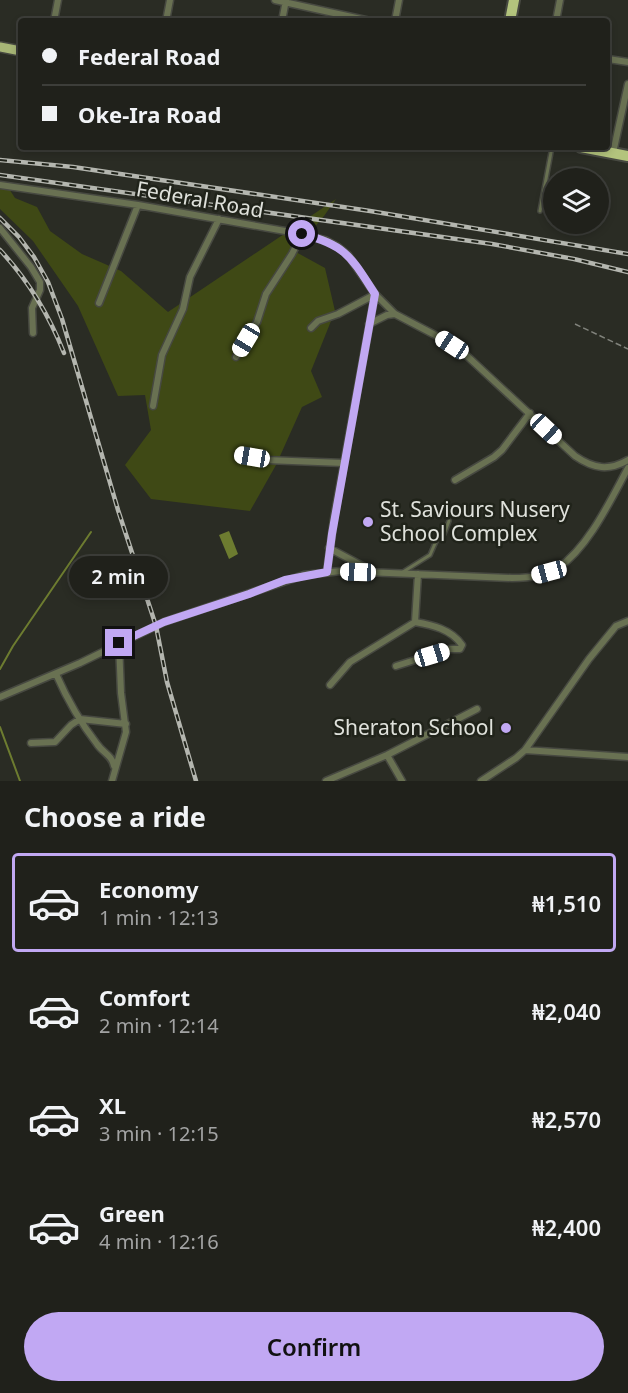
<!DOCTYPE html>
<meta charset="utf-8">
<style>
:root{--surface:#20211b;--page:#2d2e28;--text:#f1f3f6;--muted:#a2a3a3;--line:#3d3e3a;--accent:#c1a8f3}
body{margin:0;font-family:"Noto Sans",sans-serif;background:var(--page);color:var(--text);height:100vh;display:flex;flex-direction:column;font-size:22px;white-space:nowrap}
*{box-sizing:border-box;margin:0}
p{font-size:20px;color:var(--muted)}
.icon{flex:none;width:33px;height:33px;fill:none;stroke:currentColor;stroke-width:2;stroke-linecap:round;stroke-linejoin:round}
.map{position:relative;height:781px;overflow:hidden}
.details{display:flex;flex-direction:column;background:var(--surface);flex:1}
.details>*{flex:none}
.banner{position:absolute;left:18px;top:18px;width:592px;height:132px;border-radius:6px;box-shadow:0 3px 9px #0003,0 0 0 2px var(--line);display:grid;align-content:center;height:132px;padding:0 24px;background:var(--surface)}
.fabs{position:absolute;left:543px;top:168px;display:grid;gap:12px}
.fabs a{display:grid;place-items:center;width:66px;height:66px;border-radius:50%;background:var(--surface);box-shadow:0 3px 9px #0003,0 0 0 2px var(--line);font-size:30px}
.end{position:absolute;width:27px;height:27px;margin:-14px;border:8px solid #c1a8f3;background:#111;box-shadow:0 0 0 3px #111}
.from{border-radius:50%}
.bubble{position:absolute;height:42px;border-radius:21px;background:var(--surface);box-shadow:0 3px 9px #0003,0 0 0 2px var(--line);font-size:20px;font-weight:600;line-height:42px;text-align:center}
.car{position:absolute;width:18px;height:36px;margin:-18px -9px;border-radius:8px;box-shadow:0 0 4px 2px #0007;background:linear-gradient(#fff 24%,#345 0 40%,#fff 0 76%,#345 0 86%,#fff 0)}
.banner b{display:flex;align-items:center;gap:21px;height:57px;font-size:22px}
.banner b+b{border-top:2px solid var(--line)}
.banner i{width:15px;height:15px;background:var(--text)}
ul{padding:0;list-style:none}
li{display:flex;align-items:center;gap:18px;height:99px;margin:0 12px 9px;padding:0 12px;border:3px solid transparent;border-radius:6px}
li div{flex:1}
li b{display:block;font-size:22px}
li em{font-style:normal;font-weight:600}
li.selected{border-color:var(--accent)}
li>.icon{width:54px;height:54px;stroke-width:1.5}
h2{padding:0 24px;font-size:27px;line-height:72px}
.action{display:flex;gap:12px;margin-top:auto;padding:12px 24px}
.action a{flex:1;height:69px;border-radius:36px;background:var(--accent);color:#111;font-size:24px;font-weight:600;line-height:69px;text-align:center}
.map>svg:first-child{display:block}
</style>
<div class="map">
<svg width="628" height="781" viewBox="0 0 628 781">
<rect width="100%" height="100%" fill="#2a2c24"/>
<path fill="#3f4915" d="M4,181L15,198L37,207L50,231L82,254L121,271L168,312L336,199L324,216L294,251L325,268L335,311L311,371L322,397L302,407L276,465L250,511L151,499L125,465L151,430L145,395L118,396L78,306L33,241L0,209V183Z"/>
<path fill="#6d7c30" d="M229,531L238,554L229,559L219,535Z"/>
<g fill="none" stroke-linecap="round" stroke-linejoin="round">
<path stroke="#6d7c30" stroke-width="2" d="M0,669L13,646L91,532
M0,727L20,781"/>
<g stroke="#474941" stroke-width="6">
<path id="service" d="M540,211L552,147
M403,572L430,555L437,539L444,534L449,521"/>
</g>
<g stroke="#474941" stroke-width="9">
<path id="minor" d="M275,0L370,21
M54,21L58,0
M166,21L170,0
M282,21L286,0
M395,21L399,0
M556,21L560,0
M608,59L628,62
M613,153L628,84
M0,185L138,205L302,234L325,240L338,247L348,255L375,294L395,314L437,336L466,355L575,456C594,469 609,471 628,460
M0,228L31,267L40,282V290L32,308L33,333
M99,303L138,205
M369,324L387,315L395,314
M311,328L318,321L338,314L374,295
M236,357L257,322L266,294L292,254L302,234
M153,406L162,355L183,309L190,277L219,219
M238,455L266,460L344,463
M455,480L494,457L502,450L530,413
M329,548L372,571
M327,571L334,519L375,294
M415,622L418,574
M56,674C67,699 80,722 97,744C103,753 112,755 114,766
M330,685L350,662L415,622C432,625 451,629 462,645L460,649H450L396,666
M0,697L80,663L164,622L304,575L341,571L512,578C528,578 545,576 558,568C589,547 611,499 628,468
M31,743L55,742L71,725L80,719L126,724
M525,750L628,757
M387,755L402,781
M112,781L126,732L121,693L119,643
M326,781L387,755L477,709
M481,781L516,758L525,750L589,659L616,626L628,621"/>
</g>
<g stroke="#474941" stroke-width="12">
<path id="primary" d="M0,47L21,51"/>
</g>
<g stroke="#474941" stroke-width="14">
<path id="trunk" d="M510,21L514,0
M581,147L628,156"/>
</g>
<path stroke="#81837c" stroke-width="1.5" stroke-dasharray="6 3" stroke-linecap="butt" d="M575,324L628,349"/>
<use href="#service" stroke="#697152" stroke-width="3"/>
<use href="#minor" stroke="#697152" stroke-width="6"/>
<use href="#primary" stroke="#a7b676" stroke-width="9"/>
<use href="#trunk" stroke="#b3c47d" stroke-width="10"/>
<g stroke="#b4b6af" stroke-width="4.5">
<path id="rail" d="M0,160L73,167L370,211L628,254
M0,175L492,244L574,259L628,272
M0,218L19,237L34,257L48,282L62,319L118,510L156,626L167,682L196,781
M0,250C28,280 49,315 64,353"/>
</g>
<use href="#rail" stroke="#20231a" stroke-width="2" stroke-dasharray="7" stroke-linecap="butt"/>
</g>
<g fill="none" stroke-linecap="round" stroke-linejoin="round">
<path stroke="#c1a8f3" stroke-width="8" d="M119,643L164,622L249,594L285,580L327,572L332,534L375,294C351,257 346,245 302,234"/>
</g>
<g fill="#c1a8f3" stroke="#20231a" stroke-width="2">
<circle cx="368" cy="522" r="6"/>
<circle cx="506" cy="728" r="6"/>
</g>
<g text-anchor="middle" stroke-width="5" stroke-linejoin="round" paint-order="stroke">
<g font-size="21" fill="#dfe1db" stroke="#20231a">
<text transform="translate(200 200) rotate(10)" y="7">Federal Road</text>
</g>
<g font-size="21" fill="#dfe1db" stroke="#20231a" text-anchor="start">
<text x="380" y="517">St. Saviours Nusery<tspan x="380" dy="24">School Complex</tspan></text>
<text x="494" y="735" text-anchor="end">Sheraton School</text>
</g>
</g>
</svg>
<div class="fabs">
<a><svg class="icon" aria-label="layers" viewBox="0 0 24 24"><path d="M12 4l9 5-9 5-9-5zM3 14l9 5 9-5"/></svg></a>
</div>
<i class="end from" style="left:302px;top:234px"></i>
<i class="end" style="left:119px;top:643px"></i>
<div class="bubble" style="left:69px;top:556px;width:99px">2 min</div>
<i class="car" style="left:246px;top:340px;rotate:211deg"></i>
<i class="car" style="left:452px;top:345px;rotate:303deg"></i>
<i class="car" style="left:546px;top:429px;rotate:133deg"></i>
<i class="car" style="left:252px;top:457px;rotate:280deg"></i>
<i class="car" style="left:358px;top:572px;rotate:272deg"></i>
<i class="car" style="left:549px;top:572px;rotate:255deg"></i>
<i class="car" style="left:432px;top:655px;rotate:73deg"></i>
<div class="banner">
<b><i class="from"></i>Federal Road</b>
<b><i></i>Oke-Ira Road</b>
</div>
</div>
<section class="details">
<h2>Choose a ride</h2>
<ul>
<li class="selected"><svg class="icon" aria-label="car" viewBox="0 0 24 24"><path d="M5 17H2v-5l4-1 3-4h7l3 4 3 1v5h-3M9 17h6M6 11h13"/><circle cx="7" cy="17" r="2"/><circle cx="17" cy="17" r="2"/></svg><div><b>Economy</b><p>1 min · 12:13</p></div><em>₦1,510</em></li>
<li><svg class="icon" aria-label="car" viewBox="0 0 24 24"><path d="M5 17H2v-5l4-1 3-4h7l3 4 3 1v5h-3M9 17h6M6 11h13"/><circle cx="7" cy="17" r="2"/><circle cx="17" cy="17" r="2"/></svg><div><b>Comfort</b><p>2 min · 12:14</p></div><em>₦2,040</em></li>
<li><svg class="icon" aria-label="car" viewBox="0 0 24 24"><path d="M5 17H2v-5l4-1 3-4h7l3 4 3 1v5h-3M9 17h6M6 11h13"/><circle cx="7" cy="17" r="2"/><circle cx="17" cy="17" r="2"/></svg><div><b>XL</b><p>3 min · 12:15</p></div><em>₦2,570</em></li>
<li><svg class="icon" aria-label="car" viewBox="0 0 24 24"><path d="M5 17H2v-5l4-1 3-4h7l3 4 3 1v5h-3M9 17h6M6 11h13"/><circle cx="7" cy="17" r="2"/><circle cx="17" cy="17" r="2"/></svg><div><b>Green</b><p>4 min · 12:16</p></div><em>₦2,400</em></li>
</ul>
<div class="action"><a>Confirm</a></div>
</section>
